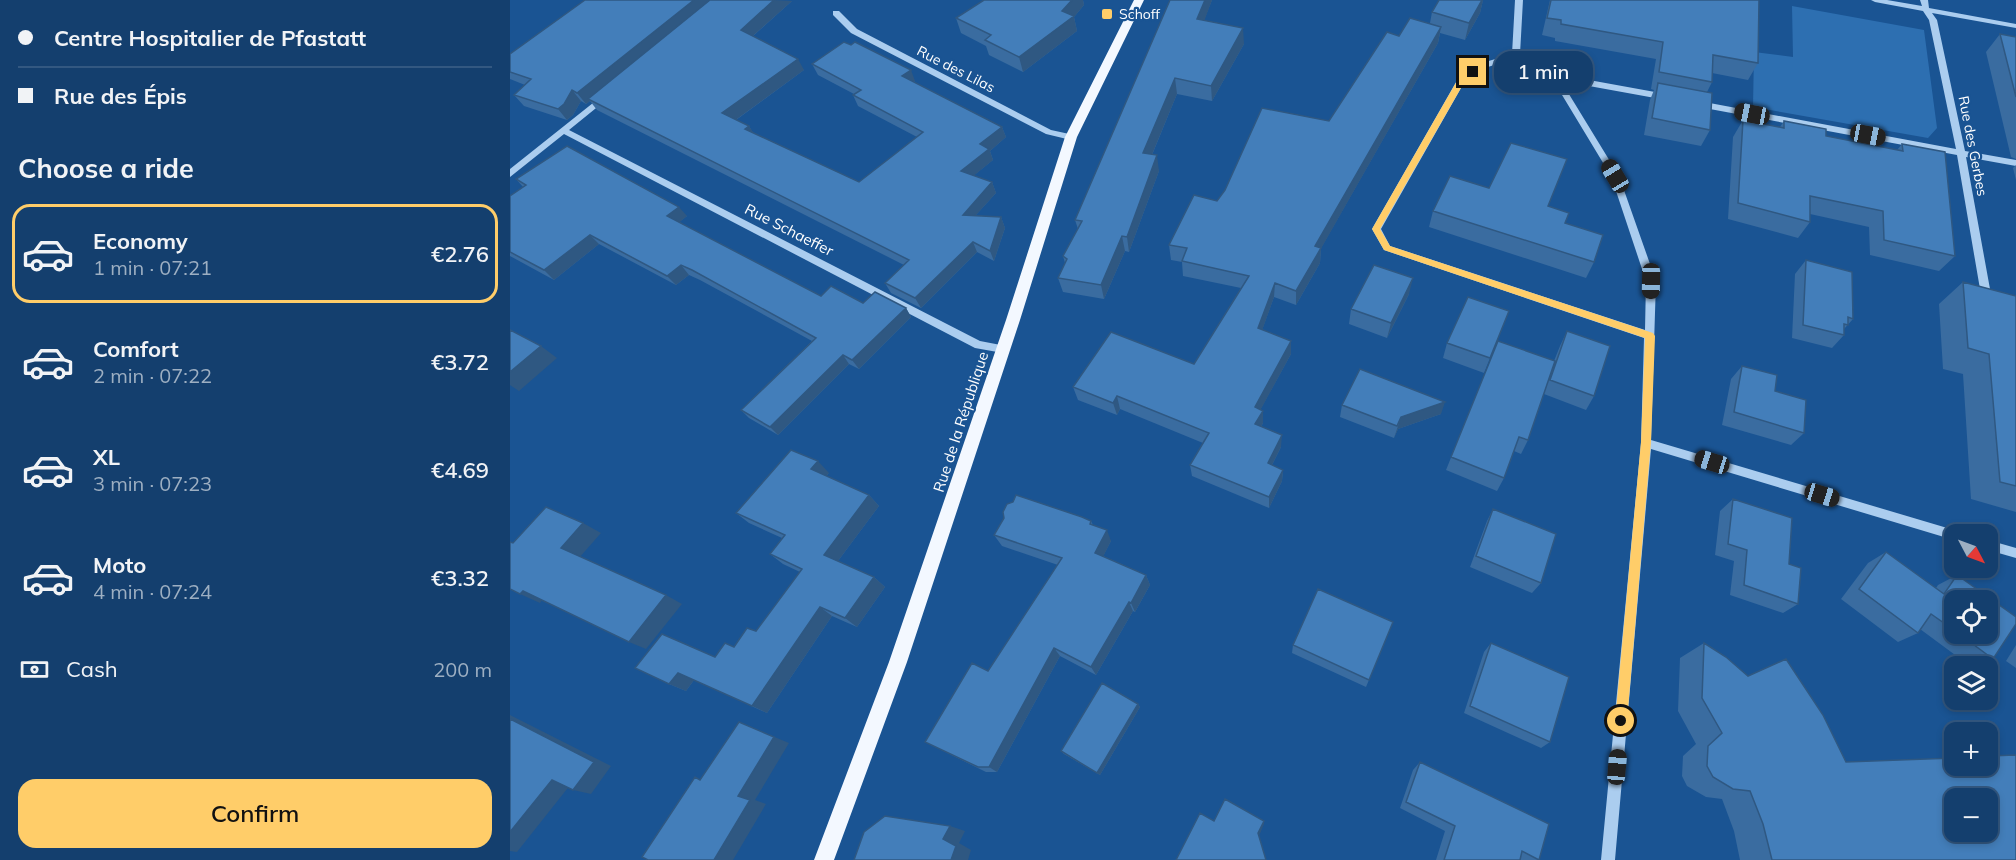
<!DOCTYPE html>
<meta charset="utf-8">
<style>
:root{--surface:#143f6e;--page:#214a76;--text:#f1f3f6;--muted:#9dafc2;--line:#335881;--accent:#ffcd69}
body{margin:0;font-family:Mulish,sans-serif;background:var(--page);color:var(--text);height:100vh;display:flex;flex-direction:column;font-size:22px;white-space:nowrap}
*{box-sizing:border-box;margin:0}
p{font-size:20px;color:var(--muted)}
.icon{flex:none;width:33px;height:33px;fill:none;stroke:currentColor;stroke-width:2;stroke-linecap:round;stroke-linejoin:round}
.map{position:relative;flex:1;overflow:hidden}
.side{display:flex;flex-direction:column;background:var(--surface);width:510px}
.side>*{flex:none}
.banner{display:grid;align-content:center;height:132px;padding:0 18px;background:var(--surface)}
.needle{width:39px;rotate:131deg}
.fabs{position:absolute;left:1434px;top:524px;display:grid;gap:12px}
.fabs a{display:grid;place-items:center;width:54px;height:54px;border-radius:12px;background:var(--surface);box-shadow:0 3px 9px #0003,0 0 0 2px var(--line);font-size:30px}
.end{position:absolute;width:27px;height:27px;margin:-14px;border:8px solid #ffcd69;background:#111;box-shadow:0 0 0 3px #111}
.from{border-radius:50%}
.bubble{position:absolute;height:42px;border-radius:18px;background:var(--surface);box-shadow:0 3px 9px #0003,0 0 0 2px var(--line);font-size:20px;font-weight:600;line-height:42px;text-align:center}
.car{position:absolute;width:18px;height:36px;margin:-18px -9px;border-radius:8px;box-shadow:0 0 4px 2px #0007;background:linear-gradient(#222 24%,#8ab4d8 0 40%,#222 0 76%,#8ab4d8 0 86%,#222 0)}
.banner b{display:flex;align-items:center;gap:21px;height:57px;font-size:22px}
.banner b+b{border-top:2px solid var(--line)}
.banner i{width:15px;height:15px;background:var(--text)}
ul{padding:0;list-style:none}
li{display:flex;align-items:center;gap:18px;height:99px;margin:0 12px 9px;padding:0 6px;border:3px solid transparent;border-radius:18px}
li div{flex:1}
li b{display:block;font-size:22px}
li em{font-style:normal;font-weight:600}
li.on{border-color:var(--accent)}
li>.icon{width:54px;height:54px;stroke-width:1.5}
h2{padding:0 18px;font-size:27px;line-height:72px}
.pay{display:flex;align-items:center;gap:15px;height:66px;padding:0 18px;font-size:22px}
.pay p{margin-inline-start:auto}
.cta{display:flex;gap:12px;margin-top:auto;padding:12px 18px}
.cta a{flex:1;height:69px;border-radius:18px;background:var(--accent);color:#111;font-size:24px;font-weight:600;line-height:69px;text-align:center}
main{display:flex;flex:1;min-height:0}
.map>svg:first-child{display:block}
</style>
<main>
<section class="side">
<div class="banner">
<b><i class="from"></i>Centre Hospitalier de Pfastatt</b>
<b><i></i>Rue des Épis</b>
</div>
<h2>Choose a ride</h2>
<ul>
<li class="on"><svg class="icon" aria-label="car" viewBox="0 0 24 24"><path d="M5 17H2v-5l4-1 3-4h7l3 4 3 1v5h-3M9 17h6M6 11h13"/><circle cx="7" cy="17" r="2"/><circle cx="17" cy="17" r="2"/></svg><div><b>Economy</b><p>1 min · 07:21</p></div><em>€2.76</em></li>
<li><svg class="icon" aria-label="car" viewBox="0 0 24 24"><path d="M5 17H2v-5l4-1 3-4h7l3 4 3 1v5h-3M9 17h6M6 11h13"/><circle cx="7" cy="17" r="2"/><circle cx="17" cy="17" r="2"/></svg><div><b>Comfort</b><p>2 min · 07:22</p></div><em>€3.72</em></li>
<li><svg class="icon" aria-label="car" viewBox="0 0 24 24"><path d="M5 17H2v-5l4-1 3-4h7l3 4 3 1v5h-3M9 17h6M6 11h13"/><circle cx="7" cy="17" r="2"/><circle cx="17" cy="17" r="2"/></svg><div><b>XL</b><p>3 min · 07:23</p></div><em>€4.69</em></li>
<li><svg class="icon" aria-label="car" viewBox="0 0 24 24"><path d="M5 17H2v-5l4-1 3-4h7l3 4 3 1v5h-3M9 17h6M6 11h13"/><circle cx="7" cy="17" r="2"/><circle cx="17" cy="17" r="2"/></svg><div><b>Moto</b><p>4 min · 07:24</p></div><em>€3.32</em></li>
</ul>
<div class="pay"><svg class="icon" aria-label="cash" viewBox="0 0 24 24"><path d="M3 7h18v10H3z"/><circle cx="12" cy="12" r="2"/></svg>Cash<p>200 m</p></div>
<div class="cta"><a>Confirm</a></div>
</section>
<div class="map">
<svg width="1506" height="860" viewBox="0 0 1506 860">
<rect width="100%" height="100%" fill="#1a5493"/>
<path fill="#2d6fb1" d="M1282,6L1414,30L1427,128L1418,138L1243,107L1244,52L1283,57Z"/>
<g fill="none" stroke-linecap="round" stroke-linejoin="round">
<path fill="#abcdef" fill-rule="evenodd" d="M1005,0H1013L1010,54L1051,80H1079L1156,94L1160,97L1156,100L1079,86H1054L1109,176L1146,281L1141,440L1444,530L1448,531L1449,534H1444V540L1141,449L1105,860H1091L1131,443L1134,338L874,250L862,229L949,77L972,63L1002,54ZM1005,58L1046,85L1101,176L1136,281L1135,330L880,246L871,229L955,81L978,67Z
M1361,0H1377L1412,6L1410,0H1418L1419,8L1506,24V28L1422,13L1427,20L1455,151L1506,160V166L1456,157L1480,289L1478,292H1472L1470,289L1447,155L1189,107L1185,104L1189,101L1446,149L1419,20L1413,11L1365,2Z
M323,11H329L347,29L541,130L564,135L565,137L561,140L536,134L341,33L323,15Z
M93,95L96,96V100L59,130L470,341L496,346L498,349L496,352L493,353L465,348L54,134L0,177V169Z
M1478,540L1506,548V558L1478,550Z"/>
<path fill="#f3f8ff" fill-rule="evenodd" d="M624,0H634L567,137L510,320L397,662L324,860H304L379,662L496,320L555,137Z"/>
</g>
<path fill="#3a6ca0" fill-rule="evenodd" d="M474,0H573L574,5L564,17L567,31L513,72L479,55L476,46L451,33L446,18Z
M660,0H702L694,20L734,44L702,101L667,94L642,155L649,171L619,252L615,251L594,299L553,292L548,278L555,263L553,256L568,229L565,220Z
M929,0H973L970,13L955,40L930,33L928,43L811,248L810,263L786,305L764,297L752,330L781,341V354L750,410L753,423L751,427L771,447L762,465L773,470L772,481L759,508L682,476L680,465L693,443L610,409L607,415L568,400L563,387L684,364L731,288L673,276L672,262L661,260L659,245L707,201L819,121L889,36L920,23L922,12Z
M1040,0H1249L1248,63L1238,80L1202,73V82L1197,92L1200,130L1191,146L1134,135L1140,100L1144,90L1141,89L1146,59L1045,41V38L1032,35Z
M282,1L243,36L294,70L226,120L239,126L243,133L349,182L407,137L348,106L343,95L344,94L308,75L302,64L405,81L404,82L492,127L496,137L480,151L483,160L463,176L482,182L486,193L465,216L491,217L495,228L484,261L467,252L411,308L381,293L375,283L394,265L87,110L80,101L76,104L71,101L63,115L57,120L14,106L4,95L15,85L0,79V54Z
M1490,34L1506,37V159L1501,157L1476,52Z
M1233,120L1270,127L1274,121L1316,136L1387,150L1392,144L1445,256L1429,271L1360,255L1359,227L1300,214V222L1288,238L1218,219L1223,137Z
M1506,165V180L1503,168Z
M6,179L177,216L169,222L311,296L353,303L396,308L401,317L349,369L339,364L268,435L239,418L231,410L302,341L190,280L179,275L166,285L89,244L44,280L0,256V196L13,187Z
M1038,206L1055,223L1084,262L1076,278L919,227L923,211Z
M1296,260L1343,319L1334,329V335L1322,348L1282,338L1285,274Z
M1453,282L1506,296V512L1461,499L1453,374L1433,369L1429,304Z
M899,294L877,338L839,324L841,309Z
M999,311L974,373L933,358L937,343Z
M1057,331L1084,396L1076,410L1034,394L1018,440L1011,454L1004,451L994,478L987,491L936,470L988,341L1044,361L1050,346Z
M1232,366L1294,433L1281,445L1212,425L1221,379Z
M832,405L931,414L888,429L884,438L830,417Z
M319,473L316,476L359,495L369,506L328,561L364,577L375,587L347,627L322,616L257,713L184,680L176,691L159,684L224,647L246,631L290,572L273,564L260,554L272,538L239,523L226,513Z
M1223,499L1279,564L1288,604L1273,613L1220,595L1224,561L1205,555L1210,511Z
M983,509L1031,583L1022,593L960,567L977,521Z
M581,521L583,525L601,541L593,556L636,575L640,585L625,612L623,611L586,675L550,656L487,772H476L415,742L478,671L548,565L492,546L484,535Z
M1376,552L1426,588L1428,585L1447,575L1506,617V624L1483,659L1463,666H1460L1410,629L1408,633L1388,642L1331,599L1358,563ZM1444,600H1478V633H1444Z
M883,622L856,687L782,653L783,645Z
M981,643L1040,742L1031,748L954,713L974,652Z
M1194,643L1336,762L1506,860H1230L1224,831L1212,799L1196,797L1177,786L1172,776L1173,756L1186,744L1168,711L1170,658Z
M1506,645V668L1496,661Z
M628,704L630,707L590,775L554,754L551,751Z
M910,762L1029,860H926L935,831L890,808L903,770Z"/>
<path fill="#2f5882" d="M184,0H204L78,99L80,101L76,104L67,93Z
M264,0L282,1L237,41L231,30Z
M562,0H573L574,5L564,17L567,31L513,72L509,57Z
M695,0H702L689,35L687,19Z
M972,0H973L970,13L955,40L959,23Z
M931,27L928,43L804,261L805,246Z
M733,28L734,44L702,101L701,86Z
M288,59L294,70L220,124L212,113Z
M401,70L405,81L397,87L392,76Z
M665,78L667,94L636,169L633,153Z
M62,90L71,101L63,115L57,120L48,109Z
M239,126L246,137L235,129Z
M492,127L496,137L480,151L483,160L456,182L451,171L470,144Z
M647,155L649,171L619,252L617,237Z
M482,182L486,193L457,225L453,215Z
M169,207L177,216L165,226L157,216Z
M491,217L495,228L484,261L480,251Z
M80,235L89,244L44,280L34,270Z
M612,236L615,251L594,299L591,285Z
M463,242L467,252L411,308L405,298Z
M811,248L810,263L786,305V291Z
M171,265L179,275L166,285L157,276Z
M903,278L899,294L877,338L881,323Z
M765,283L764,297L748,342V328Z
M396,308L401,317L349,369L342,360Z
M781,341V354L745,420V407Z
M31,346L47,358L9,391L0,385V372Z
M333,355L339,364L268,435L260,427Z
M607,396L610,409L607,415L603,403Z
M935,402L931,414L888,429L884,438L891,417Z
M753,411V423L746,437L745,424Z
M772,435L771,447L757,475L758,463Z
M308,461L319,473L312,481L301,469Z
M773,470L772,481L759,508V497Z
M359,495L369,506L325,565L314,555Z
M73,523L91,533L69,558L51,548Z
M597,530L601,541L590,563L585,553Z
M636,575L640,585L625,612L621,603Z
M364,577L375,587L347,627L335,618Z
M13,591L32,600L30,603L10,594Z
M156,595L172,604L136,649L119,642Z
M619,602L623,611L586,675L581,667Z
M310,607L322,616L257,713L242,706Z
M544,648L550,656L487,772L479,767Z
M168,673L184,680L176,691L159,684Z
M628,704L630,707L590,775L587,773Z
M0,715L101,766L81,794L63,790L0,719Z
M229,722L279,743L245,800L256,804L223,860H204Z
M42,780L61,784L7,852L0,851V832Z
M754,821V824L749,836L748,833Z
M440,826L455,831L449,843L461,850L458,860H441L433,839Z"/>
<path fill="#437eba" stroke="#2f5882" stroke-width="1.5" fill-rule="evenodd" d="M75,0H184L67,93L62,90L54,104L48,109L4,95L21,79L0,72V54Z
M200,0H264L231,30L288,59L212,113L239,126L235,129L349,182L413,132L343,95L351,90L302,64L334,42L341,45L345,42L401,70L392,76L492,127L470,144L479,149L451,171L482,182L453,215L491,217L480,251L463,242L405,298L375,283L399,260L78,99Z
M474,0H562L552,11L564,16L509,57L475,40L481,35L446,18Z
M660,0H695L687,19L733,28L701,86L665,78L633,153L647,155L617,237L612,236L591,285L548,278L557,259L553,256L572,221L565,220Z
M929,0H972L959,23L922,12Z
M1041,0H1249L1248,63L1203,55L1202,82L1149,72L1153,42L1051,24V20L1037,18Z
M900,18L931,27L805,246L811,248L786,291L765,283L748,328L781,341L745,407L753,411L745,424L772,435L758,463L773,470L759,497L680,465L699,433L607,396L603,403L563,387L601,332L684,364L739,276L672,261L677,248L659,245L684,195L707,201L715,190L752,108L819,121L877,32L889,36Z
M1490,34L1506,37V97Z
M1148,83L1202,93L1200,130L1142,118Z
M1233,120L1274,128V121L1316,129V136L1393,151L1392,144L1435,152L1445,256L1374,240L1373,211L1300,196V222L1228,203Z
M1001,143L1057,159L1038,206L1059,213L1055,223L1093,235L1084,262L923,211L940,176L979,188Z
M57,146L169,207L157,216L311,296L321,286L353,303L365,292L396,308L342,360L333,355L260,427L231,410L306,338L182,270L171,265L157,276L80,235L34,270L0,252V196L16,185L6,179Z
M1296,260L1342,272L1343,319L1338,317V325L1334,324V335L1293,325Z
M864,265L903,278L881,323L841,309Z
M1453,282L1506,296V486L1490,482L1479,354L1458,348Z
M958,297L999,311L980,358L937,343Z
M0,330L31,346L0,372Z
M1057,331L1100,346L1084,396L1040,380Z
M988,341L1045,361L1018,440L1009,437L994,478L941,457Z
M1232,366L1267,375L1265,391L1296,400L1294,433L1224,412Z
M850,369L935,402L891,417L887,426L832,405Z
M281,450L308,461L301,469L359,495L314,555L364,577L335,618L310,607L242,706L168,673L159,684L125,668L152,634L205,657L215,643L224,647L237,628L246,631L292,569L260,554L275,535L226,513Z
M506,495L572,517L581,521L580,524L597,530L585,553L636,575L621,603L619,602L581,667L544,648L479,767H468L415,742L462,663L478,671L552,558L484,535L494,518L493,512L497,504L503,502Z
M1223,499L1282,518L1279,564L1291,568L1288,604L1234,585L1237,550L1218,544Z
M36,507L73,523L51,548L156,595L119,642L13,591L10,594L0,589V542L3,543Z
M983,509L1046,534L1031,583L966,556Z
M1376,552L1434,594L1447,575L1506,617V624L1483,659L1448,633H1478V600H1444V630L1421,614L1408,633L1349,589Z
M808,589L883,622L859,680L783,645Z
M981,643L1059,677L1040,742L960,706Z
M1194,643L1216,657L1238,676L1276,659L1313,715L1336,762L1444,758V765H1478V756L1506,755V860H1262L1253,824L1240,791L1223,789L1203,777L1197,766L1198,746L1212,733L1192,698ZM1444,798H1478V831H1444Z
M592,683L628,704L587,773L551,751Z
M0,719L84,762L63,790L42,780L0,832Z
M229,722L264,737L228,796L240,800L204,860H138L132,857L185,777L190,780Z
M910,762L1039,824L1029,860L1012,851L1010,860H934L945,826L896,802Z
M715,799L754,821L748,833L756,860H666L690,813L704,821Z
M375,816L440,826L433,839L446,846L441,860H344L354,832Z"/>
<path fill="#ffcd69" d="M961,71L967,72L955,81L870,229L880,246L1143,333L1145,336L1141,442L1117,721L1111,727L1105,721L1131,442L1135,338L874,250L862,229L948,79Z"/>
<rect fill="#ffcd69" stroke="#1a5493" stroke-width="2" x="591" y="8" width="12" height="12" rx="3"/>
<g text-anchor="middle" stroke-width="4.5" stroke-linejoin="round" paint-order="stroke">
<g font-size="14" fill="#fff" stroke="#1a5493" text-anchor="start">
<text x="609" y="19">Schoff</text>
</g>
<g font-size="14" fill="#fff" stroke="#1a5493">
<text transform="translate(446 69) rotate(27)" y="5">Rue des Lilas</text>
<text transform="translate(1463 146) rotate(79)" y="5">Rue des Gerbes</text>
</g>
<g font-size="15" fill="#fff" stroke="#1a5493">
<text transform="translate(279 230) rotate(27)" y="5">Rue Schaeffer</text>
<text transform="translate(451 422) rotate(-72)" y="5">Rue de la République</text>
</g>
</g>
</svg>
<div class="fabs">
<a><svg class="needle" viewBox="-14 -14 28 28"><path d="M0-13l5 13h-10z" fill="#e53935"/><path d="M0 13l5-13h-10z" fill="#9dafc2"/></svg></a>
<a><svg class="icon" aria-label="locate" viewBox="0 0 24 24"><circle cx="12" cy="12" r="6"/><path d="M12 2v4M12 18v4M2 12h4M18 12h4"/></svg></a>
<a><svg class="icon" aria-label="layers" viewBox="0 0 24 24"><path d="M12 4l9 5-9 5-9-5zM3 14l9 5 9-5"/></svg></a>
<a>+</a>
<a>−</a>
</div>
<i class="end from" style="left:1111px;top:721px"></i>
<i class="end" style="left:963px;top:72px"></i>
<div class="bubble" style="left:984px;top:51px;width:99px">1 min</div>
<i class="car" style="left:1242px;top:114px;rotate:281deg"></i>
<i class="car" style="left:1358px;top:135px;rotate:101deg"></i>
<i class="car" style="left:1105px;top:176px;rotate:329deg"></i>
<i class="car" style="left:1141px;top:281px;rotate:181deg"></i>
<i class="car" style="left:1202px;top:462px;rotate:287deg"></i>
<i class="car" style="left:1312px;top:495px;rotate:107deg"></i>
<i class="car" style="left:1107px;top:767px;rotate:5deg"></i>
</div>
</main>
